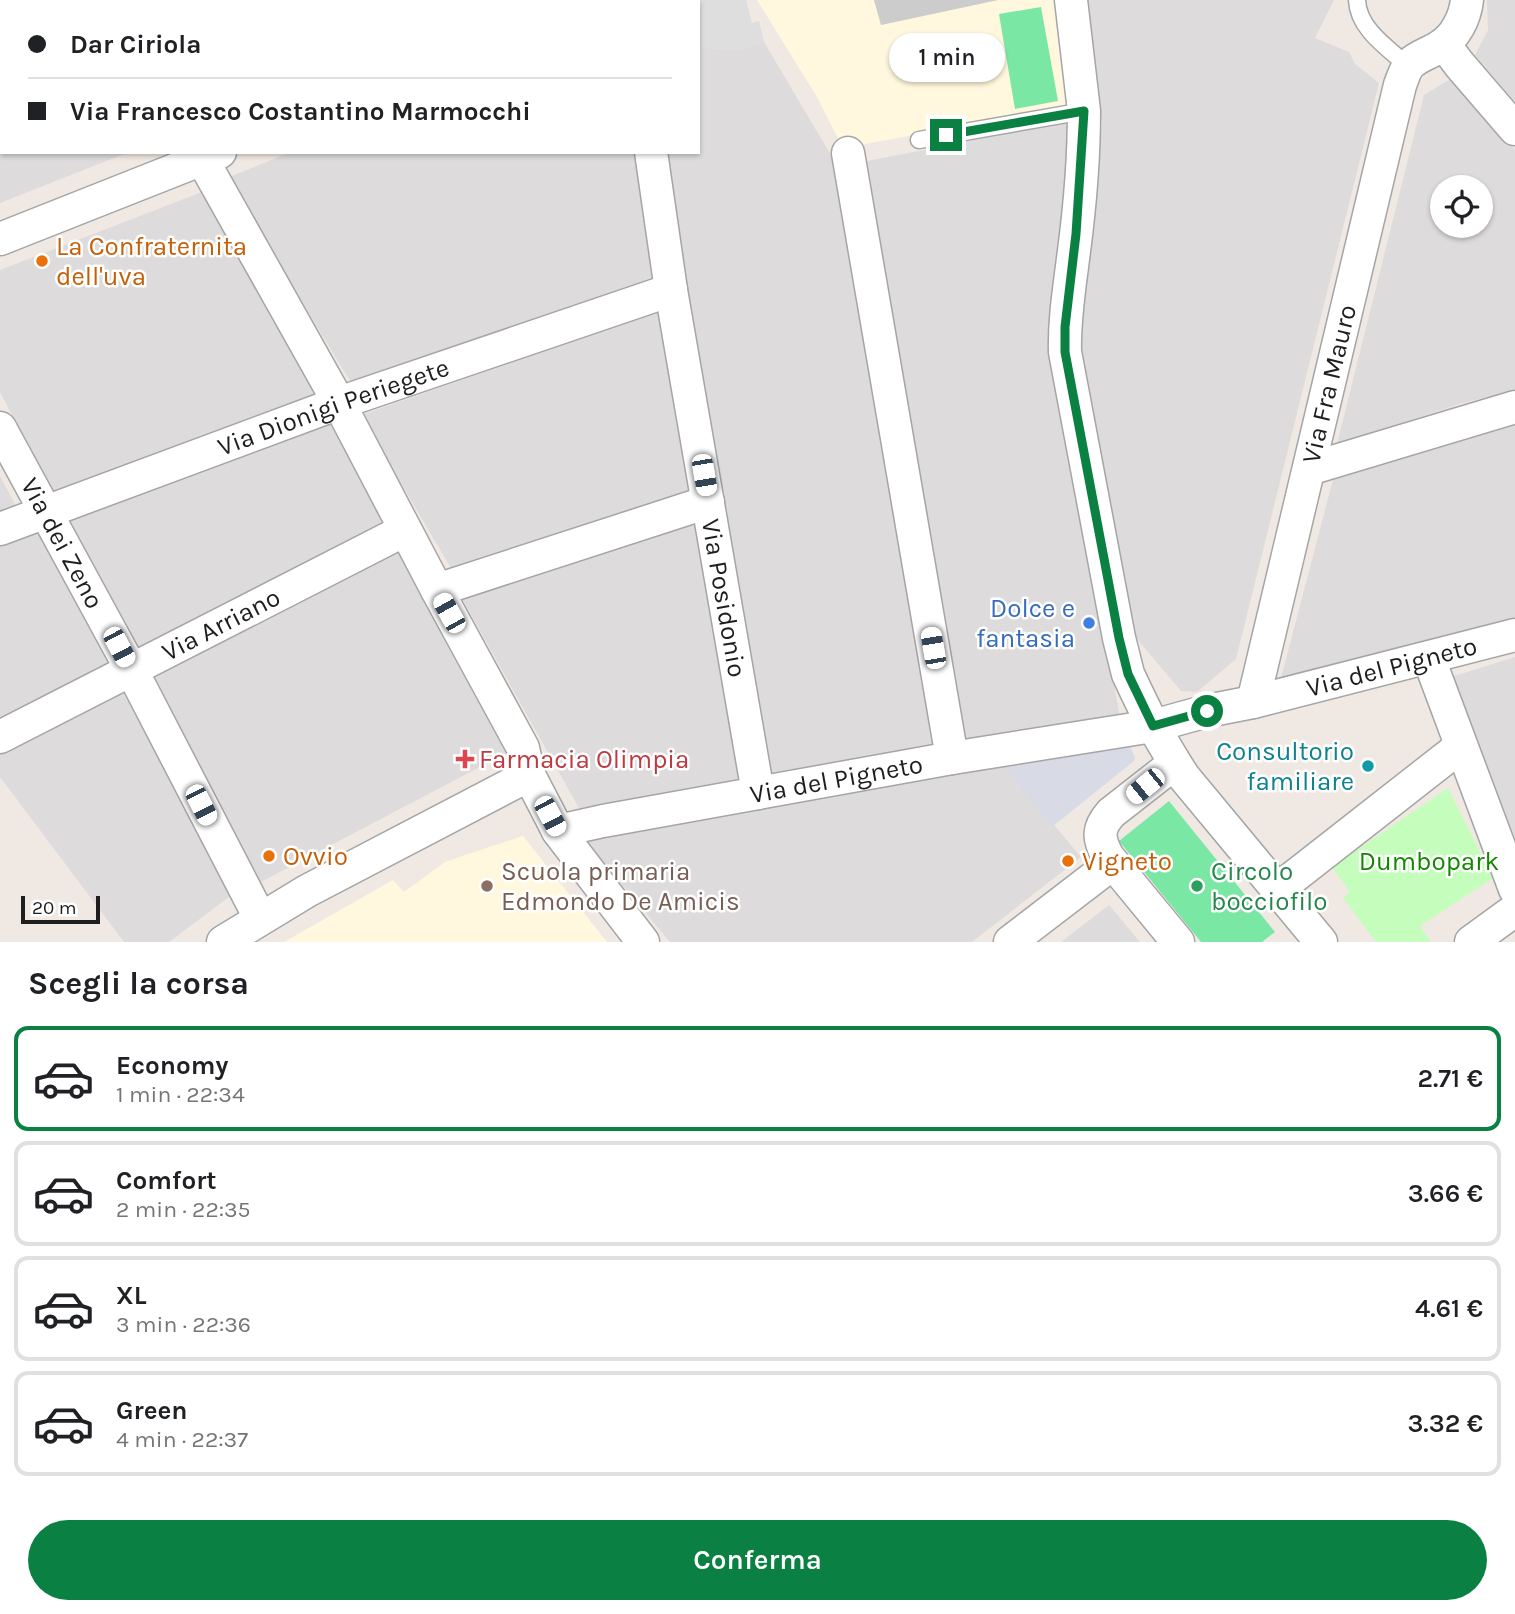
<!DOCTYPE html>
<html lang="it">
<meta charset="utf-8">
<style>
:root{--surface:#fff;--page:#f2f2f2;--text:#202124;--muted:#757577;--line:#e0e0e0;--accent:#0b8043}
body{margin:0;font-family:Karla,sans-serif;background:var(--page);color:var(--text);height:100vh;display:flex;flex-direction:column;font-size:26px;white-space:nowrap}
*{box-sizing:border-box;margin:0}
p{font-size:23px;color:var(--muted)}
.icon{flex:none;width:38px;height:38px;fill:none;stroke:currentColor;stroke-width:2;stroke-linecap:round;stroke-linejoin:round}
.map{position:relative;height:942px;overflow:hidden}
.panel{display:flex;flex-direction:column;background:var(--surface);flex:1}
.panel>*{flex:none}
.top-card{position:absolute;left:0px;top:0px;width:700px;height:154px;box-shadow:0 2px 5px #0004;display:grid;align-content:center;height:154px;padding:0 28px;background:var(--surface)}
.fabs{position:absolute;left:1430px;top:175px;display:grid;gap:14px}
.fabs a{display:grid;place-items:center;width:63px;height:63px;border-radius:50%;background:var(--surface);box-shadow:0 2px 5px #0004;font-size:35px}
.scale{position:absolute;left:21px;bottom:18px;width:79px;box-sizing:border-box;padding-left:7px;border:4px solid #1e1e1e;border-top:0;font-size:19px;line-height:24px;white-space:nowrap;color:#1e1e1e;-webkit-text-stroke:5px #fff;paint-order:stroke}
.end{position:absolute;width:32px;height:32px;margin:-16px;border:9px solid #0b8043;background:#fff;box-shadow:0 0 0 4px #fff}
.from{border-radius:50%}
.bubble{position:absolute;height:49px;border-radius:24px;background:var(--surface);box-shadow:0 2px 5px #0004;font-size:23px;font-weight:600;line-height:49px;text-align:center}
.car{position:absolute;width:21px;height:42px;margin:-21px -10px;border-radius:9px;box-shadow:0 0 5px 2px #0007;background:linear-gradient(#fff 24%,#345 0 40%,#fff 0 76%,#345 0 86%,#fff 0)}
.top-card b{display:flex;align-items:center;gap:24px;height:66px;font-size:26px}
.top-card b+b{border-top:2px solid var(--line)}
.top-card i{width:18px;height:18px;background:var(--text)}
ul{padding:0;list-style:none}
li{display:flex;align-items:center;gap:21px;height:105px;margin:0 14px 10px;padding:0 14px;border:4px solid var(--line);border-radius:14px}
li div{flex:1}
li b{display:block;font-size:26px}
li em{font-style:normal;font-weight:600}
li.active{border-color:var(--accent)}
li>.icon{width:63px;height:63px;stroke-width:1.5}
h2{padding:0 28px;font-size:32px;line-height:84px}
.primary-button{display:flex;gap:14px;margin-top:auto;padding:14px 28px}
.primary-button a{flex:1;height:80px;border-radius:42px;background:var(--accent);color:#fff;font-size:28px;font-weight:600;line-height:80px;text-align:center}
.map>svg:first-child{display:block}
</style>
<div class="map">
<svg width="1515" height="942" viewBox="0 0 1515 942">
<rect width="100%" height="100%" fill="#f0e9e3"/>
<path fill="#dddbdb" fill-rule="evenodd" d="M0,0H252L253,2H2V152H129L0,203Z
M390,0H514L510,2H391Z
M1084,0H1334L1315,38L1349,52L1355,64L1379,83L1236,659L1197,692L1181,691L1126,626L1078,352L1102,124Z
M1487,0H1515V102L1475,55L1488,30Z
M764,42L835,162L939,748L769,779L665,152H698V47L735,50Z
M1452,78L1515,150V390L1463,403L1337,444L1424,95ZM1442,187H1480V226H1442Z
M1073,121L1053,357L1121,722L963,747L867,161Z
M291,152H641L653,282L356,391L227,178Z
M202,192L320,403L53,493L0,392V270Z
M659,312L697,496L452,570L361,415Z
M330,416L391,523L130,652L61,524L167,476Z
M1515,420V623L1280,682L1335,472Z
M0,476L16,506L0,512Z
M699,515L747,783L580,810L459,593Z
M36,526L117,659L0,717V538Z
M401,541L516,748L259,883L147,673Z
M1515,657V839L1451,677Z
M125,684L233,894L169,942H124L0,777V742Z
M997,757L1081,857L972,942H670L585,840Z
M1109,905L1140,942H1061Z"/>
<path fill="#fff8de" d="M757,0H874L881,25L998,0H1057L1073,106L843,148L817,97Z
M523,836L607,942H284L393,880L404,892L445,862Z"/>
<path fill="#ccc" d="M874,0H998L881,25Z"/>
<path fill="#c5febc" d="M1448,788L1493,878L1420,926L1431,942H1376L1343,898L1350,892L1332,867Z"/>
<path fill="#7ae7a5" d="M1041,7L1058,101L1015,109L999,14Z
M1169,801L1275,932L1262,942H1201L1119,841Z"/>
<path fill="#dedede" d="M688,0H746L752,23L759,21L764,42L735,50L698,47V2H681Z"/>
<path fill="#d8dbe6" d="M1128,742L1135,757L1134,761L1052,827L997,757Z"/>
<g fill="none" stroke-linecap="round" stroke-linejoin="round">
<g stroke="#a5a5a5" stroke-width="19">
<path id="service" d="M1357,0C1358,29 1388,48 1408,66
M208,2L217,0
M0,46H2
M919,140L1084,111"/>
</g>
<g stroke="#a5a5a5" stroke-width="35">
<g id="minor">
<path d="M379,0L380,2"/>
<path d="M622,0L623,2"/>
<path d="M1071,0L1084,111C1084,158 1080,205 1074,251C1070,284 1064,318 1065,352L1119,638L1128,674L1136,691L1153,726L1175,763L1184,777L1321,942"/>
<path d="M592,2L597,0"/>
<path d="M1444,44L1459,64L1515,129"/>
<path id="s1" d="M651,152L671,290L758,793"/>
<path d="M848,153L952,758"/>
<path d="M202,159L339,403L437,590L523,748L529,775"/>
<path d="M0,239L220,152"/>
<path id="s2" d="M0,428L131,669L260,918"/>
<path d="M1309,469L1515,407"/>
<path id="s3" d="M0,529L339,403L671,290"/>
<path d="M437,590L708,502"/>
<path d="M1429,659L1515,889"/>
<path id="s4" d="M1253,702L1400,85C1403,78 1405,69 1410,64C1418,56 1430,53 1439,47C1455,38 1465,18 1467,0"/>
<path id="s5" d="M0,737L405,530"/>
<path d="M1175,763L1111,813C1097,829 1098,838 1108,857L1178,942"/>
<path d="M558,831L643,942"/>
<path d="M1277,890L1461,746"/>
<path id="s6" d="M223,942L307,891L529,775L558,831L603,821L952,758L1153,726L1207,711L1253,702L1515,635"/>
<path d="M1010,942L1113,863"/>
<path d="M1471,942L1515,910"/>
</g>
</g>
<use href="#service" stroke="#fff" stroke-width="16"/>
<use href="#minor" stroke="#fff" stroke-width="32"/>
</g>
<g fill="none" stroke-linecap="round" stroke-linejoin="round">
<path stroke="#0b8043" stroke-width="9" d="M946,135L1084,111L1076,234L1065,327V352L1119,638L1128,674L1153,726L1207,711"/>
</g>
<g fill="#e8710a" stroke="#fff" stroke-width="2.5">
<circle cx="42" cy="261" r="7"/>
<circle cx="269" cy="856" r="7"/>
<circle cx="1068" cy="861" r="7"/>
</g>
<circle fill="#3f7fe0" stroke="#fff" stroke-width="2.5" cx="1089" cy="623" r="7"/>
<path fill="#e0444e" stroke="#fff" stroke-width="2.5" d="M461.5 748.5h7v7h7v7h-7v7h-7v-7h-7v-7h7z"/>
<circle fill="#0f9aa8" stroke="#fff" stroke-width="2.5" cx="1368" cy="766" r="7"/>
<circle fill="#8d6e63" stroke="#fff" stroke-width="2.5" cx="487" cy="886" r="7"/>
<circle fill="#2e9e5b" stroke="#fff" stroke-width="2.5" cx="1197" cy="886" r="7"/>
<g text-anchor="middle" stroke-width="5" stroke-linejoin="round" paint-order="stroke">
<g font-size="26" fill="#c56008" stroke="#fff" text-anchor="start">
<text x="56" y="255">La Confraternita<tspan x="56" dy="30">dell'uva</tspan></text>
<text x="283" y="865">Ovvio</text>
<text x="1082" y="870">Vigneto</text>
</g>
<g font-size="26" fill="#1e1e1e" stroke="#fff">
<text dy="9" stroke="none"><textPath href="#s4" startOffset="327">Via Fra Mauro</textPath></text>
<text dy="9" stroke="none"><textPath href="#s3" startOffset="355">Via Dionigi Periegete</textPath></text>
<text dy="9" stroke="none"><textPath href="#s2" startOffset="131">Via dei Zeno</textPath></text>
<text dy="9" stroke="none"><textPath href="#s1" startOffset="452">Via Posidonio</textPath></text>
<text dy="9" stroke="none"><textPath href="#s5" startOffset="248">Via Arriano</textPath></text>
<text dy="9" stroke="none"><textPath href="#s6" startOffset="1262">Via del Pigneto</textPath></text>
<text dy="9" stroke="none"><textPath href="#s6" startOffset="695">Via del Pigneto</textPath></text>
</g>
<g font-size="26" fill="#366cbe" stroke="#fff" text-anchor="end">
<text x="1075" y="617">Dolce e<tspan x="1075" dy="30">fantasia</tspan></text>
</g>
<g font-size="26" fill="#0d838f" stroke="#fff" text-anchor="end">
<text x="1354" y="760">Consultorio<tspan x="1354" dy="30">familiare</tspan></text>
</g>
<g font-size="26" fill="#be3a42" stroke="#fff" text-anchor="start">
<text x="479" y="768">Farmacia Olimpia</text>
</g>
<g font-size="26" fill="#138701" stroke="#fff">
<text x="1429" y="870">Dumbopark</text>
</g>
<g font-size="26" fill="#785e54" stroke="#fff" text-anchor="start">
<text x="501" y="880">Scuola primaria<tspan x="501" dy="30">Edmondo De Amicis</tspan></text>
</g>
<g font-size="26" fill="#27864d" stroke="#fff" text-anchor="start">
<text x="1211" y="880">Circolo<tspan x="1211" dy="30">bocciofilo</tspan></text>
</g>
</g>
</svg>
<div class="fabs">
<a><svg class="icon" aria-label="locate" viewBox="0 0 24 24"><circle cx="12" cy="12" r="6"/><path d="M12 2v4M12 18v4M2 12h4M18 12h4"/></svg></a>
</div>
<div class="scale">20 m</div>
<i class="end from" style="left:1207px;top:711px"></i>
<i class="end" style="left:946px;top:135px"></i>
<div class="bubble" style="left:889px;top:33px;width:116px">1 min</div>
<i class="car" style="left:704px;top:475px;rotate:170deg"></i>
<i class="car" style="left:449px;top:613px;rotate:331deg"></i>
<i class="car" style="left:119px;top:647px;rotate:152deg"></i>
<i class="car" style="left:933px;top:648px;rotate:350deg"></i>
<i class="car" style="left:1145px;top:786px;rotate:231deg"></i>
<i class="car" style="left:201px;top:805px;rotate:153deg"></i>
<i class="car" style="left:550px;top:816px;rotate:152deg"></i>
<div class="top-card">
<b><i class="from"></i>Dar Ciriola</b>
<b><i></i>Via Francesco Costantino Marmocchi</b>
</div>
</div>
<section class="panel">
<h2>Scegli la corsa</h2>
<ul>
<li class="active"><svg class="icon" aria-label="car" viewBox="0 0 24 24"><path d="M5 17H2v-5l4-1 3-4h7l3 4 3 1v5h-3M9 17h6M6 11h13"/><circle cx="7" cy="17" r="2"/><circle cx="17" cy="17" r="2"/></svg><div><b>Economy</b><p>1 min · 22:34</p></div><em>2.71 €</em></li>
<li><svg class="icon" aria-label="car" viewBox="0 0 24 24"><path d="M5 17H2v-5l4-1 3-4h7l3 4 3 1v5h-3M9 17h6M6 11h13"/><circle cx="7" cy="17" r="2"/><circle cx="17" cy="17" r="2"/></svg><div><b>Comfort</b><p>2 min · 22:35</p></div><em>3.66 €</em></li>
<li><svg class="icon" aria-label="car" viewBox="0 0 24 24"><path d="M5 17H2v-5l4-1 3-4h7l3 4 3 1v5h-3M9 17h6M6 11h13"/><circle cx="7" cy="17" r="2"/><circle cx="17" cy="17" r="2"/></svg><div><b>XL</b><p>3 min · 22:36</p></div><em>4.61 €</em></li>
<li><svg class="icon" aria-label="car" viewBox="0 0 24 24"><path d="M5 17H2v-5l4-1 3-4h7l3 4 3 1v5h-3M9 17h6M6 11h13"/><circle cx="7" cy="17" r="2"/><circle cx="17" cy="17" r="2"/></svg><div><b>Green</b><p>4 min · 22:37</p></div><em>3.32 €</em></li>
</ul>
<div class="primary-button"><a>Conferma</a></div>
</section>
